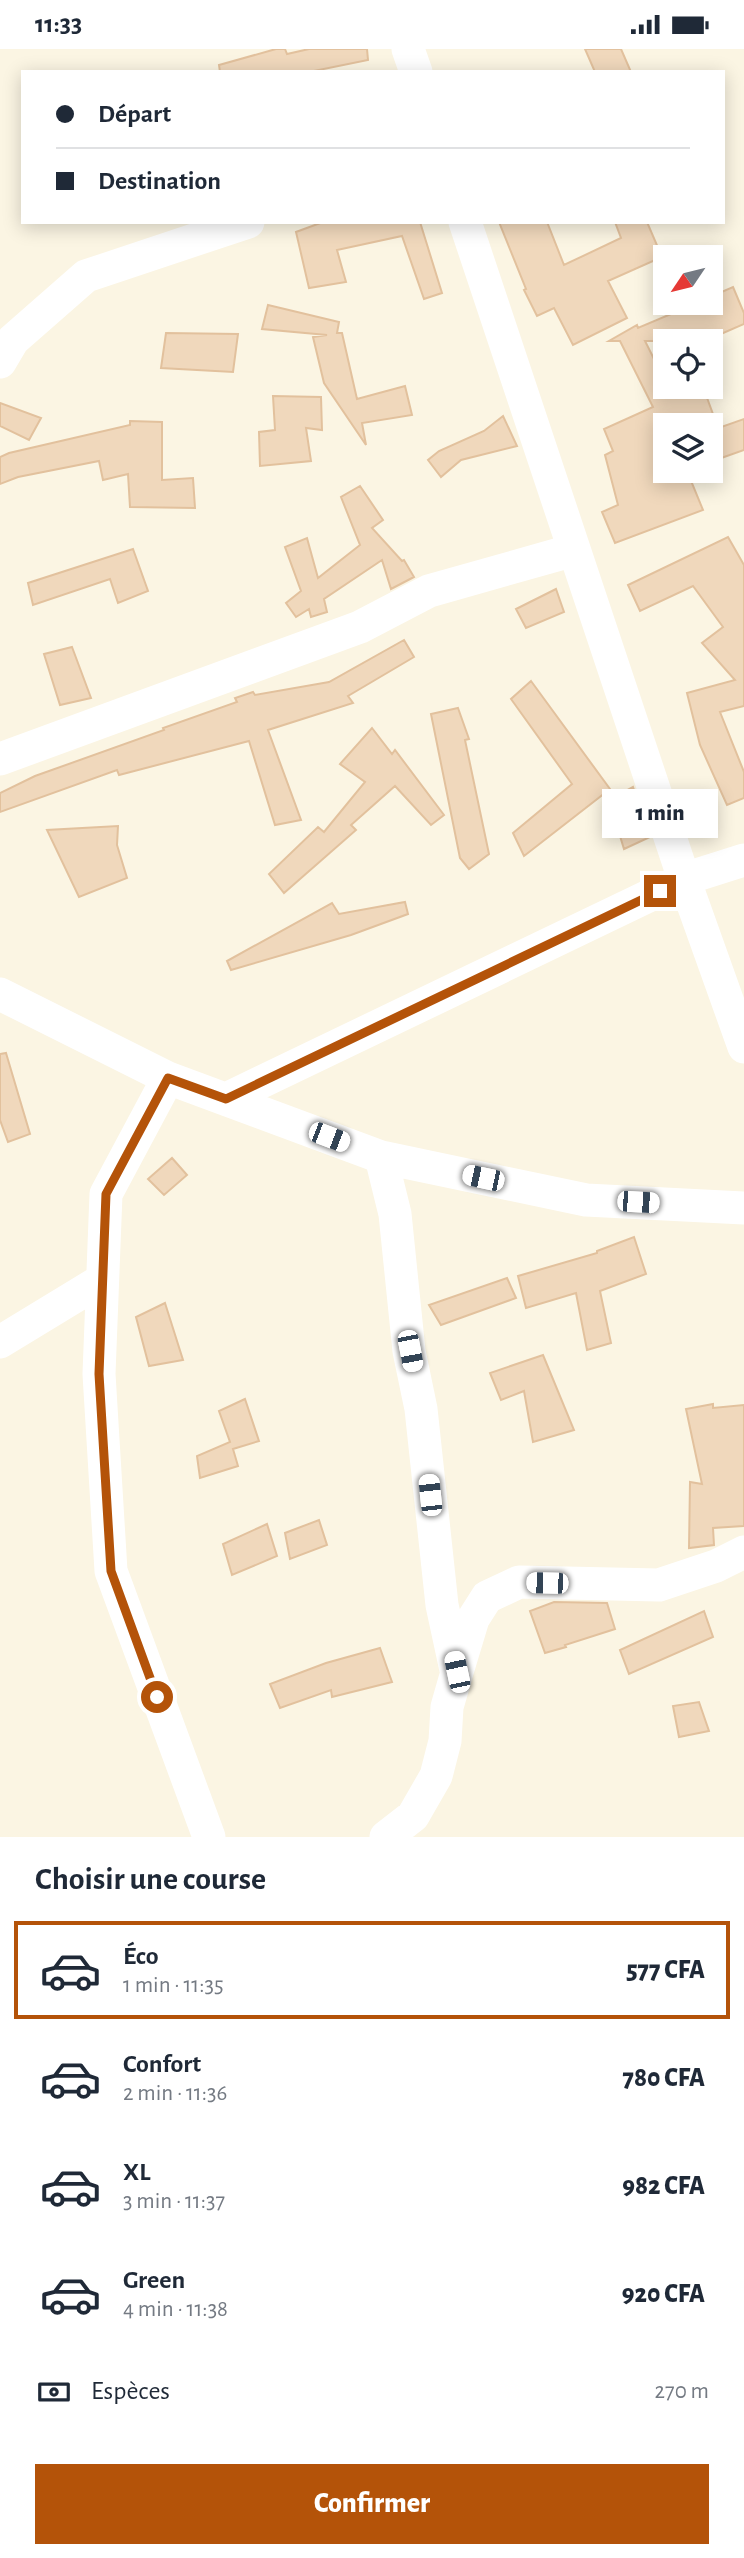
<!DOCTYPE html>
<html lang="fr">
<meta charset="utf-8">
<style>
:root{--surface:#fff;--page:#f6f6f7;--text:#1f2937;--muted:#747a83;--line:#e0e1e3;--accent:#b45309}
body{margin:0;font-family:"Alegreya Sans",sans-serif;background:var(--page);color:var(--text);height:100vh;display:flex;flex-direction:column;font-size:26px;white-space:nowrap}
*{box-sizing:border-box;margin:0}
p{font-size:23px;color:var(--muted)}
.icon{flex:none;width:38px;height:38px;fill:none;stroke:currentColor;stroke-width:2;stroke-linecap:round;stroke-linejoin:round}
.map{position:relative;height:1788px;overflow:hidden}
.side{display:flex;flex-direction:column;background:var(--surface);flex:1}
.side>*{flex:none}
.top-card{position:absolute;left:21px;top:21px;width:704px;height:154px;border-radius:0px;box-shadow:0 4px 18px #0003;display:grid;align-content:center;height:154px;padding:0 35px;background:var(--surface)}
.needle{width:46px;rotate:235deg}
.fabs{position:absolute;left:653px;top:196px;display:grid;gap:14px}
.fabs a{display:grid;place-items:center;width:70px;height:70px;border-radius:0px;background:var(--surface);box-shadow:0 4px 18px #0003;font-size:35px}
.end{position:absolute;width:32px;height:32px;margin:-16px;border:9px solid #b45309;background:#fff;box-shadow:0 0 0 4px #fff}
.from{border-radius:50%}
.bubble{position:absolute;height:49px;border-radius:0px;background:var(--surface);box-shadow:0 4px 18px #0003;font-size:23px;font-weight:800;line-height:49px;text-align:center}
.car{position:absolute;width:21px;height:42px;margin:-21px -10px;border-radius:9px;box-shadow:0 0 5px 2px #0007;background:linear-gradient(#fff 24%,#345 0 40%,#fff 0 76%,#345 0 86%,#fff 0)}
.top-card b{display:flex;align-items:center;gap:24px;height:66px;font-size:26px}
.top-card b+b{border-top:2px solid var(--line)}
.top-card i{width:18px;height:18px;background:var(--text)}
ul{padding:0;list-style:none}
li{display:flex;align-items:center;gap:21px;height:98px;margin:0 14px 10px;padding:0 21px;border:4px solid transparent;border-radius:0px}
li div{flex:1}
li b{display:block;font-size:26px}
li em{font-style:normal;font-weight:800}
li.selected{border-color:var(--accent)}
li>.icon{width:63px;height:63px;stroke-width:1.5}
h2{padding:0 35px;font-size:32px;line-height:84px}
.pay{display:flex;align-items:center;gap:18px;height:77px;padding:0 35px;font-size:26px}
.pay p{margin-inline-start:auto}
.cta{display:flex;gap:14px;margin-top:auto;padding:14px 35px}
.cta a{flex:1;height:80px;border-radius:0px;background:var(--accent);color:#fff;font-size:28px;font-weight:800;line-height:80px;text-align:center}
.status{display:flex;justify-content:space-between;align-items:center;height:49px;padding:0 35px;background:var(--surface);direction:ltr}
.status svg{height:19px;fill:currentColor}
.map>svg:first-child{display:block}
</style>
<div class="status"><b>11:33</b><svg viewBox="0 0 49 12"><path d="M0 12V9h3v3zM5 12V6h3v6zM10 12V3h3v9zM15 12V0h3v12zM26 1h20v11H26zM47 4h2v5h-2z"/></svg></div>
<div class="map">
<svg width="744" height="1788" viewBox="0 0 744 1788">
<rect width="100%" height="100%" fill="#fbf5e3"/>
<path fill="#f0d8bc" stroke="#e2c19d" stroke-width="2" d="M276,0H285L287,5L309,0H367L368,11L309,23H220L219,16Z
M585,0H621L631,23H595Z
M323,173H420L442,244L424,250L402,187L337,201L346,233L309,239L296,183Z
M499,173H547L564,216L621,189L615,173H647L662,208L608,232L627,269L573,296L554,259L537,267L524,241L526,240Z
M733,238L744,264V275L705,292H645L665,332V338H703L717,376H665V422H687L703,461L615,494L602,463L618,456L605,406L613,402L604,380L653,358L620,292H609L637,276L638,279L697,254H710V248Z
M268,256L339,273L337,284H342L357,350L405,337L412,366L362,374L366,396L324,334L313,288L327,286L262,280Z
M166,284L238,285L233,323L161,319Z
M273,347L321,348L322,381L306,379L311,412L260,417L259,383L275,381Z
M0,354L41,369L29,391L0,377Z
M503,367L517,397L461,411L441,428L428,411L439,402L484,382Z
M744,370V401L710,413V382Z
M130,372L162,373V431L193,429L195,459L130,458L128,425L103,431L99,412L18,428L0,435V408L9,404L130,376Z
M360,437L383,471L372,479L402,512L404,511L414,528L391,540L382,511L324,550L327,563L311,568L309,560L296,568L286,554L301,542L285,498L307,489L318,529L360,496L341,448Z
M728,488L744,516V657L720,663L744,723V749L727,756L700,696L687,644L735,631L702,594L723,578L693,537L640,562L628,536Z
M133,500L148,542L118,554L110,530L33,556L28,534Z
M556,540L564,563L526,579L516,560Z
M404,591L414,608L348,647L353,654L268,681L301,771L275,776L249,692L119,726L117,721L0,763V744L35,727L164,681L163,679L237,653L235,649L253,643L255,646L329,633Z
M72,598L91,649L60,656L44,605Z
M531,632L610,740L524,807L513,784L572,735L511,650Z
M458,659L469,690L465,691L489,805L469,820L460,809L431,665Z
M372,679L392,705L395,701L444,766L431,776L395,737L351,776L356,781L284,844L269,825L318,778L324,783L365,733L340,715Z
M633,738L650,788L624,800L609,751Z
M118,777L117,796L127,829L79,848L47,781Z
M405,853L408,865L351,886L231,921L227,912L332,854L339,865Z
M6,1004L30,1085L8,1093L0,1071V1005Z
M172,1109L187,1126L164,1146L148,1130Z
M634,1188L646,1225L600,1242L611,1294L587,1301L576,1244L526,1259L518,1227L597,1204V1202Z
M507,1229L516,1249L441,1276L429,1256Z
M165,1254L183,1311L149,1317L136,1268Z
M543,1306L574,1381L533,1393L524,1342L501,1351L490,1324Z
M245,1350L259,1392L233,1400L238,1417L200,1429L197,1407L230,1393L219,1362Z
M713,1355V1359L744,1356V1477L713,1479L714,1496L689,1499L690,1433L702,1435L686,1360Z
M319,1471L327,1496L290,1510L285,1484Z
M267,1475L277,1507L232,1526L223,1495Z
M554,1553L607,1554L615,1580L565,1596L566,1598L545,1604L530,1562Z
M704,1562L713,1588L629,1625L620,1601Z
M380,1599L392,1633L332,1648L331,1641L280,1659L270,1635L326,1614Z
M699,1653L709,1682L679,1688L673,1657Z"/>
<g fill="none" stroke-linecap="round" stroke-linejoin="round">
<path stroke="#fff" stroke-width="33" d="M408,0L416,23
M465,173L684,830L744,998
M0,313L13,291L86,227L248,173
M0,710L360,578L429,542L574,501
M0,945L168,1029L381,1108L586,1151L744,1159
M168,1029L106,1145L99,1325L111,1522L209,1788
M226,1050L684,830L744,811
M381,1108L395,1165L409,1302L421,1360L442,1556L456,1621
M0,1293L102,1231
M386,1788L413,1767L436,1727L445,1692L447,1658L457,1623L473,1570L487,1548L519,1533L659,1536L716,1517L744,1503"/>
</g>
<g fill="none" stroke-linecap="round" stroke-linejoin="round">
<path stroke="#b45309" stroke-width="9" d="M157,1648L111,1522L99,1325L106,1145L168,1029L226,1050L660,842"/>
</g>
</svg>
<div class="fabs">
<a><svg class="needle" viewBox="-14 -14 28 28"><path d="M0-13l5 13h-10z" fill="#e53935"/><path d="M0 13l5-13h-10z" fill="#747a83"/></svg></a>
<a><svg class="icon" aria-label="locate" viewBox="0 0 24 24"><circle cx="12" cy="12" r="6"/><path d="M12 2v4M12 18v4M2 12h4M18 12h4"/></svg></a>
<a><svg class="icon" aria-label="layers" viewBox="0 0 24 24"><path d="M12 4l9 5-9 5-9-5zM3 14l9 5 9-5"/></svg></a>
</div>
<i class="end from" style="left:157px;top:1648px"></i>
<i class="end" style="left:660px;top:842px"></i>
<div class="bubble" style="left:602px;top:740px;width:116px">1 min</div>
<i class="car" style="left:329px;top:1088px;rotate:111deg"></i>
<i class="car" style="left:483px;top:1129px;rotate:282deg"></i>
<i class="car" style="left:638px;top:1153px;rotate:93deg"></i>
<i class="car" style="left:410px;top:1302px;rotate:169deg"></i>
<i class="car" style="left:430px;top:1446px;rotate:354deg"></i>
<i class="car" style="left:547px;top:1534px;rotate:271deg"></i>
<i class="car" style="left:457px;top:1623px;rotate:348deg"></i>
<div class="top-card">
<b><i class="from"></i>Départ</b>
<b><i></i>Destination</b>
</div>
</div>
<section class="side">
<h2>Choisir une course</h2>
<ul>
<li class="selected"><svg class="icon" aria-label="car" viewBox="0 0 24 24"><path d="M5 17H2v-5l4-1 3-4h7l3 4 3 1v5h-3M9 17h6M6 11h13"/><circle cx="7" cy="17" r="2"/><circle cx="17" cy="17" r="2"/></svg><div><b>Éco</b><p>1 min · 11:35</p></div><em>577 CFA</em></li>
<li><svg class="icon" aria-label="car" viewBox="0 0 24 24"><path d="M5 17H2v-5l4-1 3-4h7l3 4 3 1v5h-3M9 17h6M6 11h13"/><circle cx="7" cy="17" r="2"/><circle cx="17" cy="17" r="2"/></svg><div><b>Confort</b><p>2 min · 11:36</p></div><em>780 CFA</em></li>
<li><svg class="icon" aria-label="car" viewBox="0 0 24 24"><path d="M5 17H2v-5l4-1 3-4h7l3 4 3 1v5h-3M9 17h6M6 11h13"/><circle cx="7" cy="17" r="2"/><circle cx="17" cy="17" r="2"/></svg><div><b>XL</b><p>3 min · 11:37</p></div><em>982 CFA</em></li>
<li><svg class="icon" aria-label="car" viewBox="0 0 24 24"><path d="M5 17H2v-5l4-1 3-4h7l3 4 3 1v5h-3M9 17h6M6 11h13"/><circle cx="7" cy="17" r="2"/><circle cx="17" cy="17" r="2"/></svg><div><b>Green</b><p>4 min · 11:38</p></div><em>920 CFA</em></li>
</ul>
<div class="pay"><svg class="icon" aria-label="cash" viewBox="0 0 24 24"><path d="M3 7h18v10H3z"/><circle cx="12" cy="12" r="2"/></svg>Espèces<p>270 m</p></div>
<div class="cta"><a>Confirmer</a></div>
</section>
